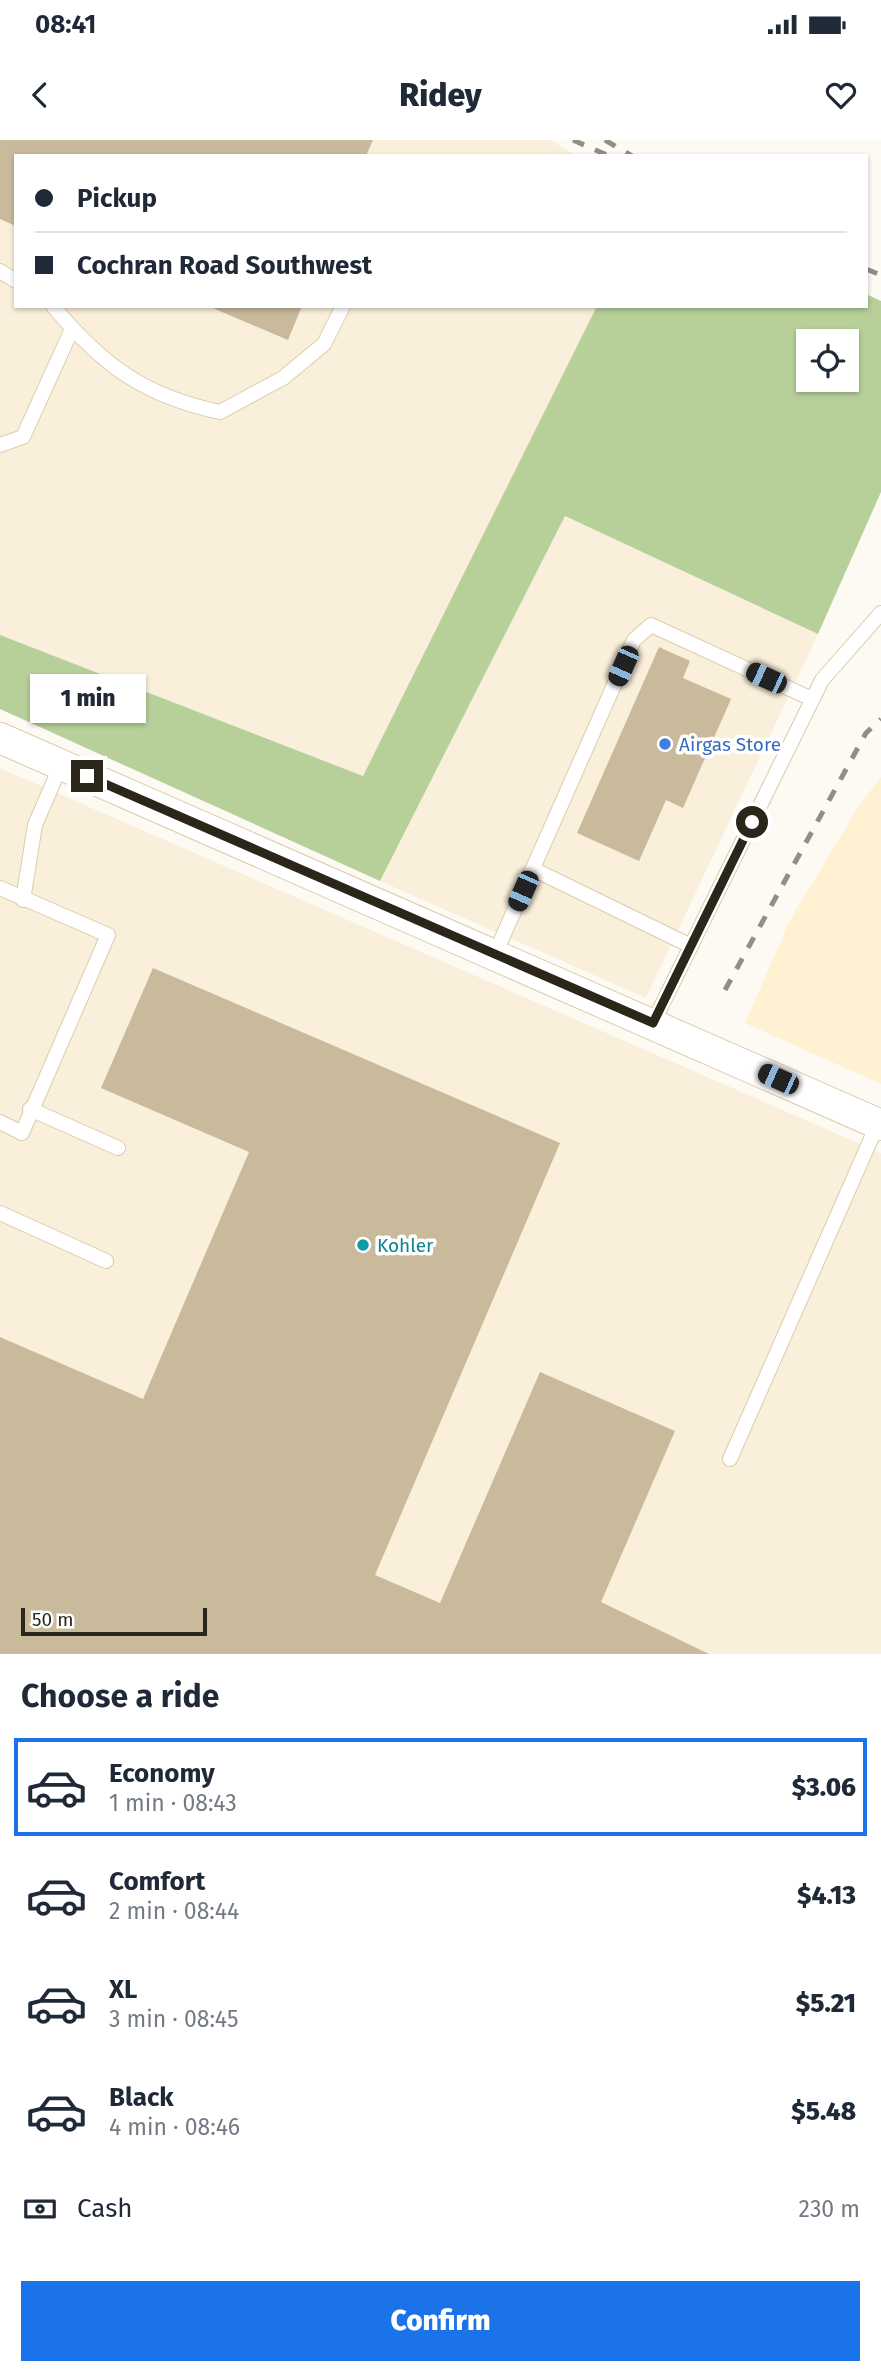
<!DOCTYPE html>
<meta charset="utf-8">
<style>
:root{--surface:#fff;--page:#f6f6f7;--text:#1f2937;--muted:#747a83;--line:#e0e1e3;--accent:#1a73e8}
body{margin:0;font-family:"Fira Sans",sans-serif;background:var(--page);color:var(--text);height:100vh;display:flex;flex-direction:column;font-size:26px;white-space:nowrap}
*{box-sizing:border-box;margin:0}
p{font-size:23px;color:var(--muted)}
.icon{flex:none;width:38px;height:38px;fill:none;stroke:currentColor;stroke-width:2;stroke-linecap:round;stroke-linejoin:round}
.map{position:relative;height:1514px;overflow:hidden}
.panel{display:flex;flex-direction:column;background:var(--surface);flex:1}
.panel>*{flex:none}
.banner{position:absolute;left:14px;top:14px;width:854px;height:154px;border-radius:0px;box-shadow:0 2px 5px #0004;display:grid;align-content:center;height:154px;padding:0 21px;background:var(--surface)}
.controls{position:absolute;left:796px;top:189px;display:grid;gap:14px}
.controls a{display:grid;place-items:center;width:63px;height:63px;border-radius:0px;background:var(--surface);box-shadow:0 2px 5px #0004;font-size:35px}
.scale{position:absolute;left:21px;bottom:18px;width:186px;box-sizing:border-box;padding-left:7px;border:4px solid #2b261a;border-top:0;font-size:19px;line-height:24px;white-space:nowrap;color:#2b261a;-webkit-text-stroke:5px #fff;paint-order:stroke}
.end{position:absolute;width:32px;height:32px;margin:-16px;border:9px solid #2b261a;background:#fff;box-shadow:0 0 0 4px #fff}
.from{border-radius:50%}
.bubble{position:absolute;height:49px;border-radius:0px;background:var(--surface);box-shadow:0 2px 5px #0004;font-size:23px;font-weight:800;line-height:49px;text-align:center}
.car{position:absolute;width:21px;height:42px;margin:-21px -10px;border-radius:9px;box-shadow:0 0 5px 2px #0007;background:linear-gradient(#222 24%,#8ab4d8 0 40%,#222 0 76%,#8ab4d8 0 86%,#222 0)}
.banner b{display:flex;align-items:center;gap:24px;height:66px;font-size:26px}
.banner b+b{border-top:2px solid var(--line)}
.banner i{width:18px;height:18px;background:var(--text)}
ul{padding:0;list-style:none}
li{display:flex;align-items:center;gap:21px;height:98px;margin:0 14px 10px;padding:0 7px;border:4px solid transparent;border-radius:0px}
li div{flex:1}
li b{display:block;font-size:26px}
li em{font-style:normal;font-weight:800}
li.selected{border-color:var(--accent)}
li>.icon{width:63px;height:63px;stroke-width:1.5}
h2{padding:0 21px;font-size:32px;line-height:84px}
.pay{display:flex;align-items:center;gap:18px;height:77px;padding:0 21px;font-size:26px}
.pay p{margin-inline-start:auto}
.primary-button{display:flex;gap:14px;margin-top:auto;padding:14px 21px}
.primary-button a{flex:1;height:80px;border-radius:0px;background:var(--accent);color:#fff;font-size:28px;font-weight:800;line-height:80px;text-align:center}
.status{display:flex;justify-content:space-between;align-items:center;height:49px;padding:0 35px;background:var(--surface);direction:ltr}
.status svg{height:19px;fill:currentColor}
header{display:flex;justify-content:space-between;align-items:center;height:91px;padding:0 21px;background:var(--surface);font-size:32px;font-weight:800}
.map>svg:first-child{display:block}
</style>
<div class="status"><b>08:41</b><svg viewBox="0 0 49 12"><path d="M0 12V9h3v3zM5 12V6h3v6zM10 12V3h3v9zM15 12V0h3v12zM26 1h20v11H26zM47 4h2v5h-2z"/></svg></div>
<header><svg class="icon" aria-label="back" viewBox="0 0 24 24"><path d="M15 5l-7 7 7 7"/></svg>Ridey<svg class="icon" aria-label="heart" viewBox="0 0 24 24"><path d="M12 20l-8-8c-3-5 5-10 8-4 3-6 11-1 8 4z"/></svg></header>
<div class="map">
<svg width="881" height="1514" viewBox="0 0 881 1514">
<rect width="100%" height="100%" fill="#fdfaf4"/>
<path fill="#fff1d1" d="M881,637V944L745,883L791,778L860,664Z"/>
<path fill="#faefda" d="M0,0H551L576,16H16V166H597L363,636L0,495Z
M565,376L818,494L646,858L380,741Z
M0,628L881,1013V1514H0Z"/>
<path fill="#b7d09a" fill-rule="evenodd" d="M866,154L881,161V352L818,494L565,376L380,741L0,569V495L363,636L597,166H866ZM808,201H847V240H808Z"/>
<path fill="#c8ba9b" d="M0,0H373L366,16H16V86L0,79Z
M208,166H302L288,200Z
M659,507L690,521L683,538L731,559L683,668L666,660L639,721L577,693Z
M153,828L560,1003L375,1435L440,1463L540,1232L675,1291L601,1462L709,1514H0V1197L143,1259L249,1012L101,948Z"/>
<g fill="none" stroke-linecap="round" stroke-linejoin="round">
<g stroke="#daccac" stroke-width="16">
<path id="lane" d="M0,131L16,141
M53,166C102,225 144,256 220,272L283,238L324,204L343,166
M0,305L23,297L72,189
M533,729L691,806
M0,748L108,795L22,993L0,982
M23,760L35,685L61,625
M495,814L634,500L651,485L812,559
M653,883L822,540L881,473
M30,969L118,1008
M0,1073L106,1121
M730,1319L878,983"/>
</g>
<g stroke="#daccac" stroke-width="32">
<path id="street" d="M0,598L881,985"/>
</g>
<use href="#lane" stroke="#fff" stroke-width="14"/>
<use href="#street" stroke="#fff" stroke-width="30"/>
<path stroke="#928e85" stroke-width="5" stroke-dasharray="12 12" stroke-linecap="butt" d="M573,0L609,16
M605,0L632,16
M866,129L881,135
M725,850L866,593L881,579"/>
</g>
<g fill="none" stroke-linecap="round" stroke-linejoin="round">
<path stroke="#2b261a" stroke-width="9" d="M87,636L653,883L752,682"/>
</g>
<circle fill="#3f7fe0" stroke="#fff" stroke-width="2.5" cx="665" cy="604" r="7"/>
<circle fill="#0f9aa8" stroke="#fff" stroke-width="2.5" cx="363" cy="1105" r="7"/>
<g text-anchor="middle" stroke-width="7" stroke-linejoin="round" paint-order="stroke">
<g font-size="19" fill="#366cbe" stroke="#fff" text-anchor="start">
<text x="679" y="611">Airgas Store</text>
</g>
<g font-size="19" fill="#0d838f" stroke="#fff" text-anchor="start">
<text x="377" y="1112">Kohler</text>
</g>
</g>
</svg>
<div class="controls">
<a><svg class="icon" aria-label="locate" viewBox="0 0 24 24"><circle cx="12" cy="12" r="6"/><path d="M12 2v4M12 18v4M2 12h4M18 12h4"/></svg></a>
</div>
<div class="scale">50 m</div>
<i class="end from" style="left:752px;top:682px"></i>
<i class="end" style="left:87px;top:636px"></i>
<div class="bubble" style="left:30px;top:534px;width:116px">1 min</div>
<i class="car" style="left:623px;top:526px;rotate:204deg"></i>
<i class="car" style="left:766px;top:538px;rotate:295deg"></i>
<i class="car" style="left:523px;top:751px;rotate:204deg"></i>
<i class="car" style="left:778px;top:939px;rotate:294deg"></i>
<div class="banner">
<b><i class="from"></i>Pickup</b>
<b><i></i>Cochran Road Southwest</b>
</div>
</div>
<section class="panel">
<h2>Choose a ride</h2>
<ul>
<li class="selected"><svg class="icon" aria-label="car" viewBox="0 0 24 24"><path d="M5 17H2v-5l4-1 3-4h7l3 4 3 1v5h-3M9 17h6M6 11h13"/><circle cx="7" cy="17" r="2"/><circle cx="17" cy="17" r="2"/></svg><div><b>Economy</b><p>1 min · 08:43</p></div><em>$3.06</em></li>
<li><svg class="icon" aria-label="car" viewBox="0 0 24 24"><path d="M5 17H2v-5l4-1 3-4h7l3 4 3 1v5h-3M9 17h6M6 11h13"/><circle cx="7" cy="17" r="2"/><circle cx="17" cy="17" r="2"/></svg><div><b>Comfort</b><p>2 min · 08:44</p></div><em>$4.13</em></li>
<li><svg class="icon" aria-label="car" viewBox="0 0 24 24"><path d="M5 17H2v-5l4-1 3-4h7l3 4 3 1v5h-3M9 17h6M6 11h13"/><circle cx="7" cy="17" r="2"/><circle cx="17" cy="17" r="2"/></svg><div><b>XL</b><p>3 min · 08:45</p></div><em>$5.21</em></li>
<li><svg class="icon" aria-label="car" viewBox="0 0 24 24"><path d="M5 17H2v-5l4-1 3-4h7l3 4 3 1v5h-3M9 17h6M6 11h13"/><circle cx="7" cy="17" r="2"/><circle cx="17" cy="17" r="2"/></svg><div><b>Black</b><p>4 min · 08:46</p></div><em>$5.48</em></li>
</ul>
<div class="pay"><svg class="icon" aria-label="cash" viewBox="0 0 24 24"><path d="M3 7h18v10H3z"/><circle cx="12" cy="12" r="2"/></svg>Cash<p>230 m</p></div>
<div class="primary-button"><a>Confirm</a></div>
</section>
